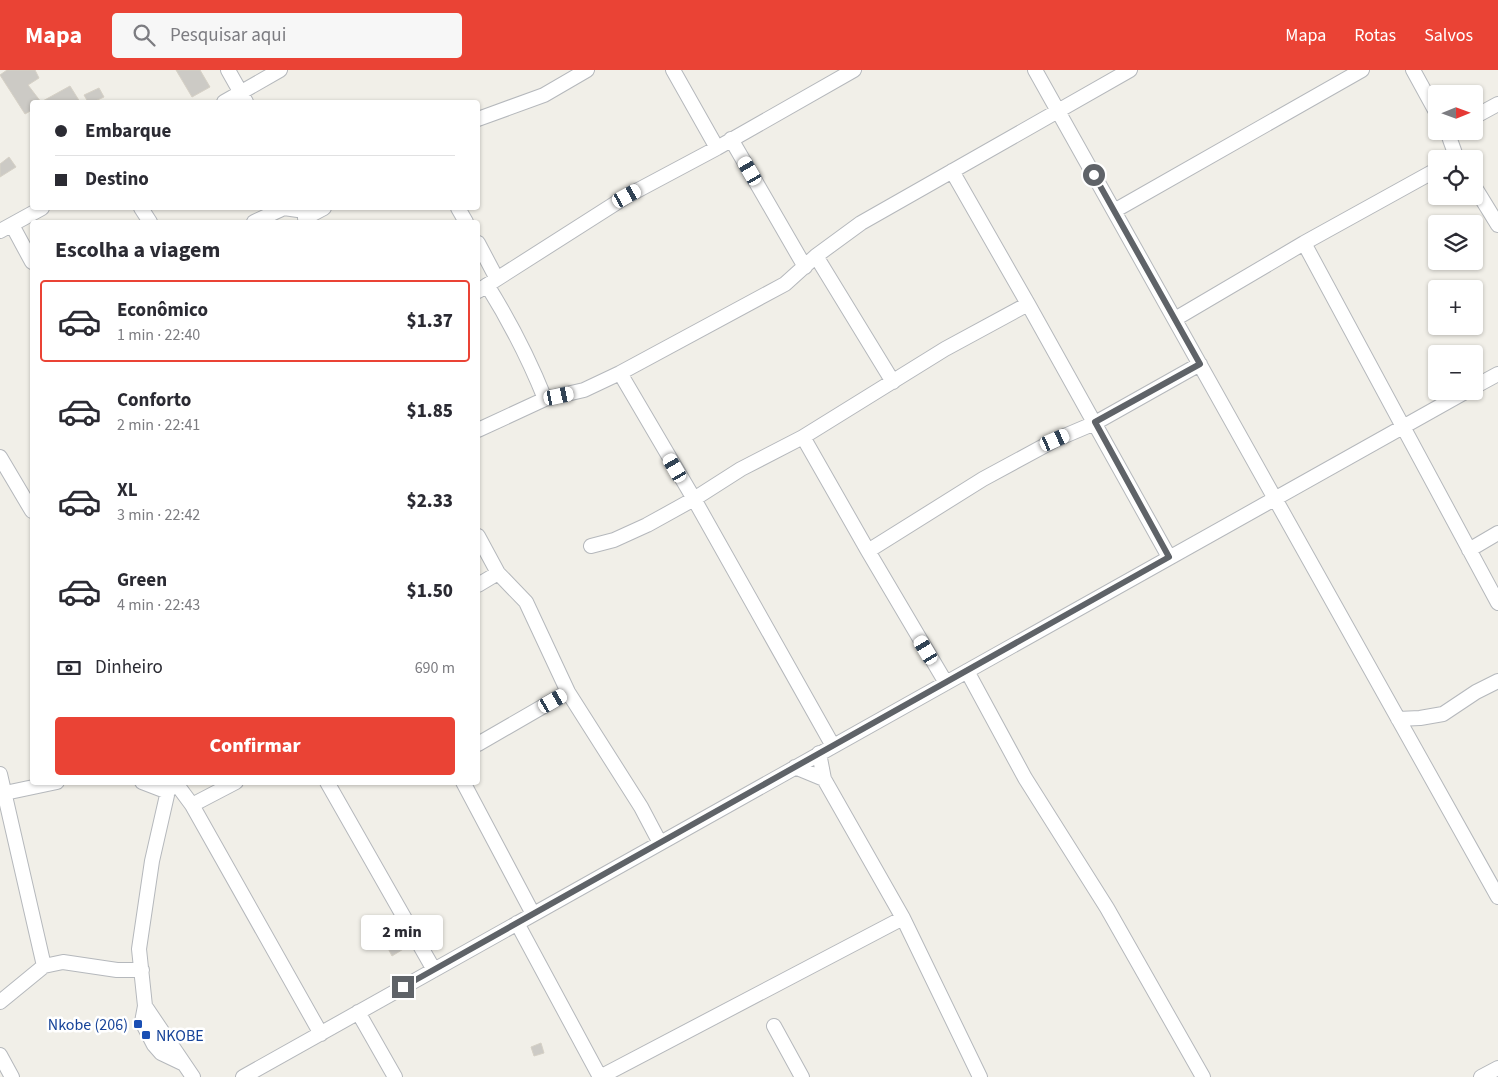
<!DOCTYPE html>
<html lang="pt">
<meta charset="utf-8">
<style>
:root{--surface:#fff;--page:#f7f7f7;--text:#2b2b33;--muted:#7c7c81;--line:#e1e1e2;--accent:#ea4335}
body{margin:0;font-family:"Source Sans 3",sans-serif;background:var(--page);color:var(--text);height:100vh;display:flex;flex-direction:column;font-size:19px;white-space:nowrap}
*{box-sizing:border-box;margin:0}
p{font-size:16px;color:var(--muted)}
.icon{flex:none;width:28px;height:28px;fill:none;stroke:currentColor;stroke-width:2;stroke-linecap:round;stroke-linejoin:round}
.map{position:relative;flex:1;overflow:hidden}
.drawer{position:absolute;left:30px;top:150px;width:450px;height:565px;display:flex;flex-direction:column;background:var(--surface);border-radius:5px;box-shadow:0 1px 4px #0004}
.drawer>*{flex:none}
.top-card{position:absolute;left:30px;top:30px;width:450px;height:110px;border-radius:5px;box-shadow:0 1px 4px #0004;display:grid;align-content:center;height:110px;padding:0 25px;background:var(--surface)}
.needle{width:32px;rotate:89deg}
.controls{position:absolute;left:1428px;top:15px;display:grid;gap:10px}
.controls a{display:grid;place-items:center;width:55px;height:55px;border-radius:5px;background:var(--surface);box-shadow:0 1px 4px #0004;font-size:25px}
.end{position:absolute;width:22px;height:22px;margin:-11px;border:6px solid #5f6368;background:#fff;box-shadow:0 0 0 2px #fff}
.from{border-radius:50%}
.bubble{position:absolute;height:35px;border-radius:5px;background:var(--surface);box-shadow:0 1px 4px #0004;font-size:16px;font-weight:800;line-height:35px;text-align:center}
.car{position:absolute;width:15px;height:30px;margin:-15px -8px;border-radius:6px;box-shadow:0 0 4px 1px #0007;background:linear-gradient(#fff 24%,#345 0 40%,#fff 0 76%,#345 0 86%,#fff 0)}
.top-card b{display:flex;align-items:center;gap:18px;height:48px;font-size:19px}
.top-card b+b{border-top:1px solid var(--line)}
.top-card i{width:12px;height:12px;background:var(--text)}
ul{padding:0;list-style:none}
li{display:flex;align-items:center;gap:15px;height:82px;margin:0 10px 8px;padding:0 15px;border:2px solid transparent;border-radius:5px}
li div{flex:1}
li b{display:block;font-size:19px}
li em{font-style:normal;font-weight:800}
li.on{border-color:var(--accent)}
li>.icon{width:45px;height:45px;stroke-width:1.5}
h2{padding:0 25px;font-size:22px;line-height:60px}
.pay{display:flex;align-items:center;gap:12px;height:55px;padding:0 25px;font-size:19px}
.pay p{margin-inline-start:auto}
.cta{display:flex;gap:10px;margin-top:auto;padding:10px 25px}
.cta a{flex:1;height:58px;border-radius:5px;background:var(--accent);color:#fff;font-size:20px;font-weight:800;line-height:58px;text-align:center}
header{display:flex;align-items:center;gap:30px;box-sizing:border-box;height:70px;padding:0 25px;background:var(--accent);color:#fff}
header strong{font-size:24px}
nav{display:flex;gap:28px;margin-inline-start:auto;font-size:18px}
.search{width:350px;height:45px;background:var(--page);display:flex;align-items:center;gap:12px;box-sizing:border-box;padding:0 18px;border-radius:5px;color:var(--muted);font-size:19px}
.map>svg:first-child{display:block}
</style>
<header>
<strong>Mapa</strong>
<div class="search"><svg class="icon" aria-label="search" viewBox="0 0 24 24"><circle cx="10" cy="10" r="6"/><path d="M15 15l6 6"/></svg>Pesquisar aqui</div>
<nav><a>Mapa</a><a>Rotas</a><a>Salvos</a></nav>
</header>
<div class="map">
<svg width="1498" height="1007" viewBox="0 0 1498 1007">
<rect width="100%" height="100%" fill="#f1efe8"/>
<path fill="#cccac5" stroke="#d6d1c6" d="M7,0H35L39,8L28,15L41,32H32V40L25,44L0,5Z
M176,0H200L210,17L192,27Z
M70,16L80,32H41Z
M99,18L104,27L93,32H88L84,25Z
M9,87L16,97L0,107V94Z
M392,855L405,878L392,886L380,863Z
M541,973L544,983L534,986L531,977Z"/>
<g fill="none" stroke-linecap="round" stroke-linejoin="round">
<g stroke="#b5b8bc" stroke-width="16">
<path id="minor" d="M228,0L246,32
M673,0L717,78
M1035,0L1498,827
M1413,0L1436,42
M224,32L280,0
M1474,47L1498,34
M478,49L544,25L587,0
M1447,61L1457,89
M731,69L805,197
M952,101L1028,234L1169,487
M1474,116L1498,155
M141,138L150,152
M284,138L298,140
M458,138L466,152
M1114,141L1362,0
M305,148L324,138
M254,152L284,138
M12,155L32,192
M0,161L42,138
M478,173L497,209
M1304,173L1498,533
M816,186L893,312
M487,215C510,252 529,289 545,329
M478,221L627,126L717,78L854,0
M1175,249L1304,173L1436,100
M1474,317L1498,304
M478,360L545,329L584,320L620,303
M803,367L868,481L946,613
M0,387L32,441
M478,466L498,503L526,532L568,622L641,737L660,773
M591,476L614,470L647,455L694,429L741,399L803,367L945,279L1028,234
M1469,480L1498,463
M868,481L983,409L1055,370L1095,353L1200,294
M478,515L498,503
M967,601L1025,708L1107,838L1203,1007
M1398,649L1420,648L1443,644L1476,622L1498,611
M478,674L568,622
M833,676L694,429L620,303L785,214L816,186L861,153L1130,0
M819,683L824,709L903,848L980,1007
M795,697L824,709
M0,704L44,896
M142,712L168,722
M170,712L152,791L139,879L145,936L142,952L154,975L161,983L182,993
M175,712L192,735L321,964
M327,712L434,900
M463,712L533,844
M5,723L57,712
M192,735L236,712
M517,853L600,1007
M0,932L44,896L63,892L117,900H142
M145,936L193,1007
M358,942L395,1007
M774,956L802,1007
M0,985L12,1007
M243,1007L1467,321
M600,1007L903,848
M1481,1007L1498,998"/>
</g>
<use href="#minor" stroke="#fff" stroke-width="14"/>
</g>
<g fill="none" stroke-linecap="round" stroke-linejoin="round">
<path stroke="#5f6368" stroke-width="6" d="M403,917L1169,487L1095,352L1200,294L1094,105"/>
</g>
<g fill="#1a4fb4" stroke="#fff" stroke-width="2">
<rect x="133" y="949" width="10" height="10" rx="2.5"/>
<rect x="141" y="960" width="10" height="10" rx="2.5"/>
</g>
<g text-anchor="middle" stroke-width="5" stroke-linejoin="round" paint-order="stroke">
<g font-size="16" fill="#164399" stroke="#fff" text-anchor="end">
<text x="128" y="960">Nkobe (206)</text>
<text x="156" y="971" text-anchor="start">NKOBE</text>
</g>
</g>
</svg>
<div class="controls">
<a><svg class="needle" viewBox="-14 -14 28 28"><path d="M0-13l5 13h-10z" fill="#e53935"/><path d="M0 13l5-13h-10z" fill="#7c7c81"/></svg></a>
<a><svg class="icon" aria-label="locate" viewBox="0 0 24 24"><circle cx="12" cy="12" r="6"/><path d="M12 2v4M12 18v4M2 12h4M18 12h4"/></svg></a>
<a><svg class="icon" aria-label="layers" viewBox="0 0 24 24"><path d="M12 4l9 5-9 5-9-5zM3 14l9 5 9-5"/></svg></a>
<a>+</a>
<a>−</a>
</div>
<i class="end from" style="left:1094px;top:105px"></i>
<i class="end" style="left:403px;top:917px"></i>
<div class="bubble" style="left:361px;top:845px;width:82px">2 min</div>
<i class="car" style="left:750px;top:101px;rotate:330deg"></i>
<i class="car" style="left:627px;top:126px;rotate:61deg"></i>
<i class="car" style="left:559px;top:326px;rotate:78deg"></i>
<i class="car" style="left:1055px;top:370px;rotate:66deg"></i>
<i class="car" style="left:675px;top:398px;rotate:330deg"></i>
<i class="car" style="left:926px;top:580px;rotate:329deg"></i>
<i class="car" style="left:553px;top:631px;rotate:60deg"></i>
<div class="top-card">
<b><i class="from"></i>Embarque</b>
<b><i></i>Destino</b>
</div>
<section class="drawer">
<h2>Escolha a viagem</h2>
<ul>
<li class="on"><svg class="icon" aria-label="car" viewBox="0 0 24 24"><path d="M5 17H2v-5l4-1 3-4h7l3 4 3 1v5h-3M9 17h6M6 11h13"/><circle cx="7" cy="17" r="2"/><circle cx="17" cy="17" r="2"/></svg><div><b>Econômico</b><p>1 min · 22:40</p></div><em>$1.37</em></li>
<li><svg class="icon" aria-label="car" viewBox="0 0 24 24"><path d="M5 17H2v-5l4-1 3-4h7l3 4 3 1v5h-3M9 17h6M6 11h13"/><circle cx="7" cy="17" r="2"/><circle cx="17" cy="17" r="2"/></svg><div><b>Conforto</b><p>2 min · 22:41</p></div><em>$1.85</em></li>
<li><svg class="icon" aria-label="car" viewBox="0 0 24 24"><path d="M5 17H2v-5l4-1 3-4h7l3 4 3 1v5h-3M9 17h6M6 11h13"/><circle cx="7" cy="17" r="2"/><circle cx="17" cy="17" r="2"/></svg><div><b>XL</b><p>3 min · 22:42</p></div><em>$2.33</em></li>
<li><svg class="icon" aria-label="car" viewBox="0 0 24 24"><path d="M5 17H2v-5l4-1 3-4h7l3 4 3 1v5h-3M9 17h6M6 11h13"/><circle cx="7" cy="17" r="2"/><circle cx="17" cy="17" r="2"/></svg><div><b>Green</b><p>4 min · 22:43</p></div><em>$1.50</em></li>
</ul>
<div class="pay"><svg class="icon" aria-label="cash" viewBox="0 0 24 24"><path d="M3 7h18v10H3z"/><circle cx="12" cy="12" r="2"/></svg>Dinheiro<p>690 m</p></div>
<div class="cta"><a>Confirmar</a></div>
</section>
</div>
